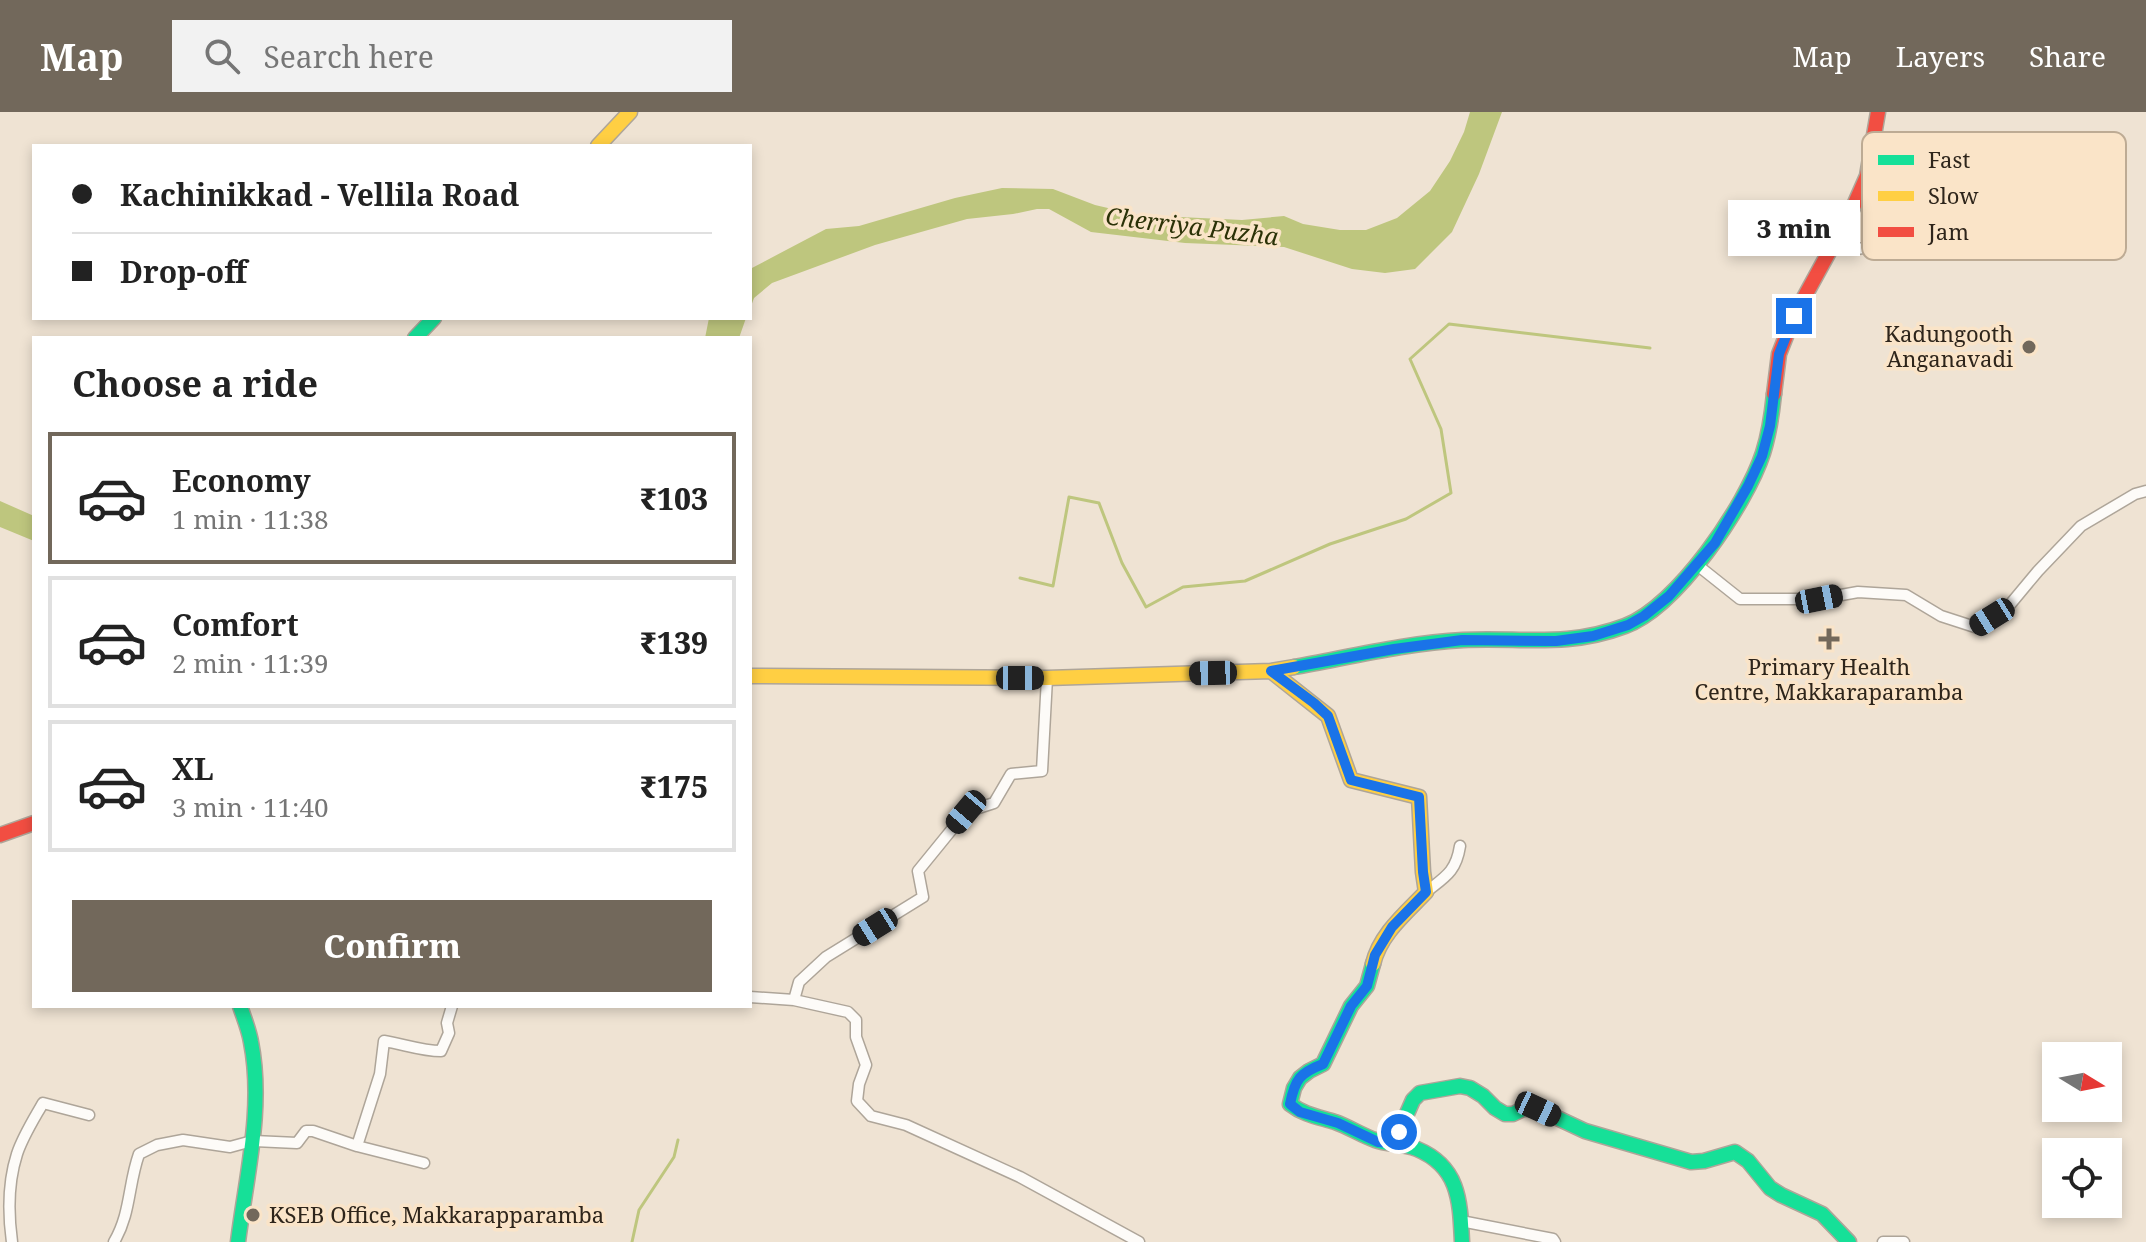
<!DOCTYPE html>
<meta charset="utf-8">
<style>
:root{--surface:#fff;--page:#f2f2f2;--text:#222;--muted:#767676;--line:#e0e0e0;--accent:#72685b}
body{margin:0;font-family:"Noto Serif",serif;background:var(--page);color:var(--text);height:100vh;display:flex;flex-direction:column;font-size:30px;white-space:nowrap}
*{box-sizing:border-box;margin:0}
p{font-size:26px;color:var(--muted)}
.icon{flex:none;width:44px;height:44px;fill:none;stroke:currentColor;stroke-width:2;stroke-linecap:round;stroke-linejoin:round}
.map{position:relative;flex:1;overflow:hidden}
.details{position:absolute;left:32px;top:224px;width:720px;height:672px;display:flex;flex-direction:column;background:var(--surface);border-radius:0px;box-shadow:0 4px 12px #0003}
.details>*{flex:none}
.banner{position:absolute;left:32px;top:32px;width:720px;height:176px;border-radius:0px;box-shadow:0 4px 12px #0003;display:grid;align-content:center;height:176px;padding:0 40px;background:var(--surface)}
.needle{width:52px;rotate:100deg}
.controls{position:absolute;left:2042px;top:930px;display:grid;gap:16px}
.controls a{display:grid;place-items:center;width:80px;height:80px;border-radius:0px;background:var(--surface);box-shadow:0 4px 12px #0003;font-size:40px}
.end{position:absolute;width:36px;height:36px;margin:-18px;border:10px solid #1a73e8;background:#fff;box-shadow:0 0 0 4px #fff}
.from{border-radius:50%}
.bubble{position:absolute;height:56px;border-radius:0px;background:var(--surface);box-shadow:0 4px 12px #0003;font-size:26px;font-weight:800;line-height:56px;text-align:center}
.car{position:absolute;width:24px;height:48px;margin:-24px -12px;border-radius:10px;box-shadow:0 0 6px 2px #0007;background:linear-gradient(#222 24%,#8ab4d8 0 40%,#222 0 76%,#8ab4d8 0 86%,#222 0)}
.banner b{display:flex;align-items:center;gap:28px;height:76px;font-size:30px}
.banner b+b{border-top:2px solid var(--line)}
.banner i{width:20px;height:20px;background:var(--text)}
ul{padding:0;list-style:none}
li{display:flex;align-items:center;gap:24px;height:132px;margin:0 16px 12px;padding:0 24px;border:4px solid var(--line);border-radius:0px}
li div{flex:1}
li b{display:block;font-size:30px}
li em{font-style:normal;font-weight:800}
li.active{border-color:var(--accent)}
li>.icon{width:72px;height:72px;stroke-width:1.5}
h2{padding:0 40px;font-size:36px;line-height:96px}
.primary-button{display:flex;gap:16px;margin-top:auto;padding:16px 40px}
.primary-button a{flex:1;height:92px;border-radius:0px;background:var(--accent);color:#fff;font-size:32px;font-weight:800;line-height:92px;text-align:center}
header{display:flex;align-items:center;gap:48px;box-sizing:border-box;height:112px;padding:0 40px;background:var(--accent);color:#fff}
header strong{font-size:38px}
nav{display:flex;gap:44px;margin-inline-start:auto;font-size:28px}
.search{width:560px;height:72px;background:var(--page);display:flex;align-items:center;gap:20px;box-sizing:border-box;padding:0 28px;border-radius:0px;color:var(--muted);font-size:30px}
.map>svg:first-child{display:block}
</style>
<header>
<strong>Map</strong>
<div class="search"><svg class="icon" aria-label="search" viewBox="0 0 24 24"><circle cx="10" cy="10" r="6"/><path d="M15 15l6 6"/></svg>Search here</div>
<nav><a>Map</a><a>Layers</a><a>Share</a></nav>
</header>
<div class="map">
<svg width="2146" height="1130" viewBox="0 0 2146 1130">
<rect width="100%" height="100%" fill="#efe3d3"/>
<path fill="#bec67e" d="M1470,0H1502L1479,62L1452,120L1415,157L1385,161L1352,157L1284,135L1185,131L1091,120L1049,97H1037L1013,102L967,107L875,133L772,171L754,186L750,197V157L826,117L859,114L955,86L1002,76L1053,77L1095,93L1138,103L1242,108L1284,104L1303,112L1340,118H1366L1397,106L1430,79L1450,49L1464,20Z
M709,206H746L739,226H705Z
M0,389L34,404V429L0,415Z"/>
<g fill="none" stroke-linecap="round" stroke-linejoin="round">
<path stroke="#bec67e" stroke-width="3" d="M1020,466L1053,474L1069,385L1099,391L1122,451L1146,495L1183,475L1245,469L1330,432L1406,407L1451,381L1441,317L1410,247L1449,212L1650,236
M632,1130L639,1098L674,1045L678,1028"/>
<g stroke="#aea599" stroke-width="13">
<path id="street" d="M1832,133C1840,134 1849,138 1857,137C1885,134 1910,119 1937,112
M1696,452L1740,487H1819L1858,480L1906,483L1941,504L1975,515L2008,495L2038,459L2081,414L2135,382L2146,379
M1426,780C1445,765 1456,760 1460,734
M750,885L794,888L799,870L826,845L923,785L918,759L966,700L994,691L1011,662L1042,659L1047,566
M794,888L848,900L856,908V925L866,953L859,972L857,989L871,1004L906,1013L1020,1065L1139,1130
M357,1034L424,1051
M1461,1109L1553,1127L1555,1130
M12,1130C8,1101 8,1070 17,1042C23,1024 34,1007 43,991L89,1003
M114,1130C131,1101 128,1073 139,1042L157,1033L183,1028L230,1035L252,1029L297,1031L306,1019H313L357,1034L380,962L384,929C403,932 422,939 441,939L449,921L447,911L452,894
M1883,1130H1904"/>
</g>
<g stroke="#aea599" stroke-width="17">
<path id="fast" d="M415,226L434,206
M1294,555C1350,545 1406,531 1463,528C1521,525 1567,536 1625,514C1677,495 1746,393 1763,341C1769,322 1772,302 1774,282
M1373,852L1367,874L1351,894L1323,952L1309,959L1300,966L1294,976L1290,992C1304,1003 1319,1005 1335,1010C1349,1015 1361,1023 1375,1028C1388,1033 1403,1031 1417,1037C1460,1055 1460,1090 1462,1130
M1391,1031L1399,1020L1413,988L1420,981L1460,974L1470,976L1483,984L1495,996L1505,1002H1513L1523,997H1538L1585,1019L1691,1050L1704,1049L1735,1040L1748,1049L1770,1076L1781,1083L1822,1102L1849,1130
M238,1130C246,1065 264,996 251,930C249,918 244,906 240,894"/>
</g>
<g stroke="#aea599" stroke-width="17">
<path id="slow" d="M598,34L630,0
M1271,559L1328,604L1351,668L1419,685L1423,760L1426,780C1406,801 1380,822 1373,852
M750,564L1047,566L1271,559L1294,555"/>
</g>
<g stroke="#aea599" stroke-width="17">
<path id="jam" d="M1774,282L1779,242L1794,204L1852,98L1867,64L1878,0
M0,723L34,711"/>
</g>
<use href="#street" stroke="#fdfbf8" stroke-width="10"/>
<use href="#fast" stroke="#16e098" stroke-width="14"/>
<use href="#slow" stroke="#ffcf43" stroke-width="14"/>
<use href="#jam" stroke="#f24e42" stroke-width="14"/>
</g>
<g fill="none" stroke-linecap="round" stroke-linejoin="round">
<path stroke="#1a73e8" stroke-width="10" d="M1399,1020L1391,1031L1378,1030L1338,1011L1300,1000L1290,992C1295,967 1300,961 1323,952L1351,894L1367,874L1375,843L1392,815L1426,780L1423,760L1419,685L1351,668L1328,604L1314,591L1271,559L1394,537L1462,528L1556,529L1593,524L1628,513L1644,504L1669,484L1715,431L1748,374L1762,344L1770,314L1779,242L1794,204"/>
</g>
<g fill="#72685b" stroke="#fae4c8" stroke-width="3">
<circle cx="2029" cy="235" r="8"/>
<path d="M1825 515h8v8h8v8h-8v8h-8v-8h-8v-8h8z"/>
<circle cx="253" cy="1103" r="8"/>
</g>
<g text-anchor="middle" stroke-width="7" stroke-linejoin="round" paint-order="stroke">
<g font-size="22" fill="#2e251b" stroke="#fae4c8" text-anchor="end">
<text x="2013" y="230">Kadungooth<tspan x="2013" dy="25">Anganavadi</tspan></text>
<text x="1829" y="563" text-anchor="middle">Primary Health<tspan x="1829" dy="25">Centre, Makkaraparamba</tspan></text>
<text x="269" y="1111" text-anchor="start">KSEB Office, Makkarapparamba</text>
</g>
<g font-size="24" font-style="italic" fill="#2b3207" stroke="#fae4c8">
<text transform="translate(1192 115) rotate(7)" y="8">Cherriya Puzha</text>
</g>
</g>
<rect x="1862" y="20" width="264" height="128" rx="12" fill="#fae4c8" stroke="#bdab94" stroke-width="2"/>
<rect x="1878" y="43" width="36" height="10" fill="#16e098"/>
<rect x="1878" y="79" width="36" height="10" fill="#ffcf43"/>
<rect x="1878" y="115" width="36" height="10" fill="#f24e42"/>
<g font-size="22" fill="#2e251b">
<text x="1928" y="56">Fast</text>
<text x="1928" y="92">Slow</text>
<text x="1928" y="128">Jam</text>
</g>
</svg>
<div class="controls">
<a><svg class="needle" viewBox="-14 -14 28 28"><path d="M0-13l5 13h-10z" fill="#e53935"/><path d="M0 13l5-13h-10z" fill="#767676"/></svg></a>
<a><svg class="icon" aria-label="locate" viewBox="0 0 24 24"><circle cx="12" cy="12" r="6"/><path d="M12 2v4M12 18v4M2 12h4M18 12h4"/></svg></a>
</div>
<i class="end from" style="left:1399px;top:1020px"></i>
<i class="end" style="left:1794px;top:204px"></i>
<div class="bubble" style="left:1728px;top:88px;width:132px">3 min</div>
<i class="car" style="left:1819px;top:487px;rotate:79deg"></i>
<i class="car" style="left:1992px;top:505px;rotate:238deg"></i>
<i class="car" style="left:1213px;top:561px;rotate:269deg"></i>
<i class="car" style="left:1020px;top:566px;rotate:90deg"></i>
<i class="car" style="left:966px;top:700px;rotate:220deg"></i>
<i class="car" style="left:875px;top:815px;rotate:238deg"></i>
<i class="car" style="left:1538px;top:997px;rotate:115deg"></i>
<div class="banner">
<b><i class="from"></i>Kachinikkad - Vellila Road</b>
<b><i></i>Drop-off</b>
</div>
<section class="details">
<h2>Choose a ride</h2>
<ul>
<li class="active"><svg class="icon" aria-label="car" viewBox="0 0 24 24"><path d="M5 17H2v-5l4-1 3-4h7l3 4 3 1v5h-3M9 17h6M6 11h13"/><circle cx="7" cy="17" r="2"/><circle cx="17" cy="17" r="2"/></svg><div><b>Economy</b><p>1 min · 11:38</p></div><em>₹103</em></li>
<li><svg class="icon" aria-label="car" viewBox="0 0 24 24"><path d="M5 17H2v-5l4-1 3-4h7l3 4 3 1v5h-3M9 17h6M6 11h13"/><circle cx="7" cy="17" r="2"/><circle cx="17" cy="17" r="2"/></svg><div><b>Comfort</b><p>2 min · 11:39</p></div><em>₹139</em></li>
<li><svg class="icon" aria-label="car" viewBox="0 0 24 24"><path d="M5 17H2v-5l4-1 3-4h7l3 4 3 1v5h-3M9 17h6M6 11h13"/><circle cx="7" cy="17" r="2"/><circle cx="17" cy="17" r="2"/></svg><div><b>XL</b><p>3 min · 11:40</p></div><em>₹175</em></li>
</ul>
<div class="primary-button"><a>Confirm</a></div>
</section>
</div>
